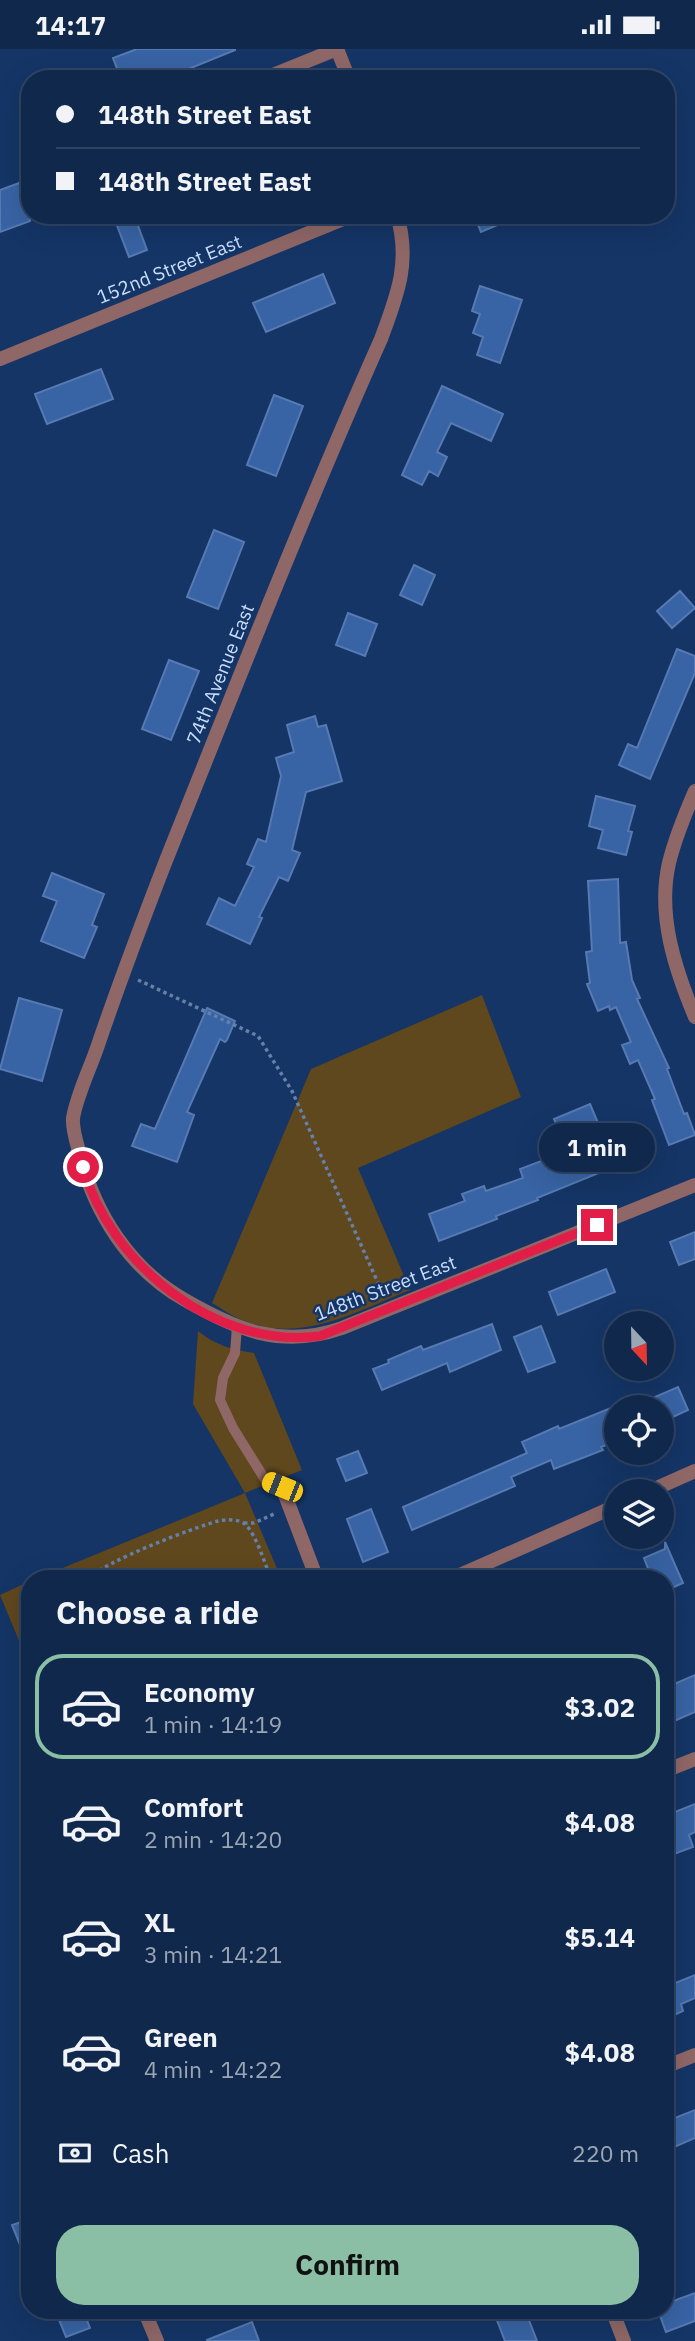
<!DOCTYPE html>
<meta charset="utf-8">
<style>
:root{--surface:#0f284c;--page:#1d3456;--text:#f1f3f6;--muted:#9ba6b5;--line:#2f4464;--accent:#8abfa5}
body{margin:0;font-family:"IBM Plex Sans",sans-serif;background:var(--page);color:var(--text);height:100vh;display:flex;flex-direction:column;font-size:26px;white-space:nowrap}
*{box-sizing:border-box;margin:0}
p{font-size:23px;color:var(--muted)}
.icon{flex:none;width:38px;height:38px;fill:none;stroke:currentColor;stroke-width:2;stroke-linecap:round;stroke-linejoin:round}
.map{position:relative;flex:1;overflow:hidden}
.side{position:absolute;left:21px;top:1521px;width:653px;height:749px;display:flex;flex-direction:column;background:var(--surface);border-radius:28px;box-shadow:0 7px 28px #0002,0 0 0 2px var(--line)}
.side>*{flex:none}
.top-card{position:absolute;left:21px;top:21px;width:654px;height:154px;border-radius:28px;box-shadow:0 7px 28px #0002,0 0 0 2px var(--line);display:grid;align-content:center;height:154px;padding:0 35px;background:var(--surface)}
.needle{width:46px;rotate:158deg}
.fabs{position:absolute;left:604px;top:1262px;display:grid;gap:14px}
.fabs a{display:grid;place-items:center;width:70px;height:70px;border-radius:50%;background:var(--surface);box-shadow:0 7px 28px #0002,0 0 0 2px var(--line);font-size:35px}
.end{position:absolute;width:32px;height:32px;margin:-16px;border:9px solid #e11d48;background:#fff;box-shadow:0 0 0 4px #fff}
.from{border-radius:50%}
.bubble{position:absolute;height:49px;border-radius:24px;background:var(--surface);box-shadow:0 7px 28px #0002,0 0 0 2px var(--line);font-size:23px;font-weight:800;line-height:49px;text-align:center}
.car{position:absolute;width:21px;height:42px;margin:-21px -10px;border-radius:9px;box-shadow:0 0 5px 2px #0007;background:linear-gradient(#f5c518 24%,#345 0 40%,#f5c518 0 76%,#345 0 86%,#f5c518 0)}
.top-card b{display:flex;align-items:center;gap:24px;height:66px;font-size:26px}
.top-card b+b{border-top:2px solid var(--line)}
.top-card i{width:18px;height:18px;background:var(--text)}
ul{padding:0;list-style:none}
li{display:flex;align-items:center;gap:21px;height:105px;margin:0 14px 10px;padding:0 21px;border:4px solid transparent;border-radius:28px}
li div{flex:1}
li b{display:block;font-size:26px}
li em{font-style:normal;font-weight:800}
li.active{border-color:var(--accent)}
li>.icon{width:63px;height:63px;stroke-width:1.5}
h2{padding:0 35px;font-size:32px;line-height:84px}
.pay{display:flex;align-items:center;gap:18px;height:77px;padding:0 35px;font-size:26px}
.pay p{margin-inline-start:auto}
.cta{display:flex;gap:14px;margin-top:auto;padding:14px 35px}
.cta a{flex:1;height:80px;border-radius:28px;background:var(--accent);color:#111;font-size:28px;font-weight:800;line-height:80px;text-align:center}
.status{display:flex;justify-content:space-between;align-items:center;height:49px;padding:0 35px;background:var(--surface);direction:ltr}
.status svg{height:19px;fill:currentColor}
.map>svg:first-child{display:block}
</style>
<div class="status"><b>14:17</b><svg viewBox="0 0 49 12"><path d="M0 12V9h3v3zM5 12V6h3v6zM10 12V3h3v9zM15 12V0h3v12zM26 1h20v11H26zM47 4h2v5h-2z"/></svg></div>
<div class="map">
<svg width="695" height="2292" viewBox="0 0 695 2292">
<rect width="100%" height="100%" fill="#143566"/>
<path fill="#5f471e" d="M482,946L521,1048L358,1119L410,1241C357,1262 298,1297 240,1270C230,1266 221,1259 212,1254L311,1020Z
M198,1282C215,1296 233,1301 254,1304L302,1421L245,1444L281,1529L36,1530L245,1444L193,1355Z
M30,1532V1618L0,1546Z"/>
<path fill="#3863a4" stroke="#567ab1" stroke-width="2" d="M137,0H235V1L164,30H121L113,9Z
M30,130V172L0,183V141Z
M113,166H134L147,201L129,208Z
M474,166H521L481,183Z
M323,225L335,254L266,283L253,254Z
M480,237L522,251L500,314L477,306L483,288L473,284L480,265L472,262Z
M101,320L113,350L47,375L35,345Z
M442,337L503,365L491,392L451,374L437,403L447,408L438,427L429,422L422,436L402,426Z
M274,346L303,357L276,427L247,416Z
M214,481L244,493L218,560L187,548Z
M414,516L435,526L422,556L400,546Z
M680,542L695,559L672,579L657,562Z
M348,564L377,575L365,607L336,596Z
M677,600L695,607V624L650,730L619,716L628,695L637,699Z
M169,611L199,622L171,691L142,680Z
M315,667L318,678L326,676L342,732L306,743L292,801L300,804L288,832L279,828L259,868L262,869L250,895L207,875L219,849L235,857L254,818L247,815L258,790L266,793L281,727L276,709L294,703L287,676Z
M596,747L635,757L628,782L632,783L626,806L598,799L603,781L589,777Z
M52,824L104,845L92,876L97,878L84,909L41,892L57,852L43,847Z
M618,830L620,894L626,893L632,931L640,949L637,950L669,1019L667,1020L684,1065L687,1064L695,1086L669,1096L652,1051L655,1050L638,1011L630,1015L622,996L631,993L616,958L610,961L609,957L598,962L587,935L590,934L586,903L592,902L588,832Z
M19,949L62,961L42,1032L0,1020Z
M207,959L235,972L227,991L225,993L220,990L187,1063L194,1066L177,1113L132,1097L141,1075L155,1080Z
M590,1055L616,1117L537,1149L538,1151L496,1167L497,1170L439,1192L429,1165L465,1152L462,1145L484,1137L486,1142L523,1129L520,1120L568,1102L554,1070Z
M695,1183V1210L679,1216L670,1193Z
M606,1220L615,1243L558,1266L549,1243Z
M492,1275L501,1301L450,1323L447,1314L382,1341L373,1320L389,1314L388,1311L421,1297L423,1301Z
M541,1277L555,1313L528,1323L514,1288Z
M678,1338L688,1361L662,1373V1358H632Z
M616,1357V1392L601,1398L603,1401L554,1420L551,1411L511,1428L515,1437L412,1481L403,1458L527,1404L522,1393L558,1377L559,1380Z
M358,1402L367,1424L346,1432L337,1410Z
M371,1460L388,1503L363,1513L347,1470Z
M665,1493L683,1534L665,1542V1530H652L644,1509L665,1500Z
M695,1626V1663L665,1676V1639Z
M695,1755V1783L689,1786L693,1798L674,1805L665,1781V1767Z
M667,1917L673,1935L695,1926V1949L681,1955L683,1962L665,1970Z
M695,2061V2089L665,2102V2073Z
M30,2170V2218H29L12,2176Z
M695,2244V2272L666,2283L658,2261H665V2255Z
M55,2261H83L90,2279L66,2288Z
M493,2261H525L537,2292H505Z
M252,2273L259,2292H207V2291Z"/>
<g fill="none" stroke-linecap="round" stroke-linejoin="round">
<path stroke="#6580a9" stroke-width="3.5" stroke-dasharray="3.5 3.5" stroke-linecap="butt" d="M138,931L258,987L292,1042L383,1245
M244,1474H254L274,1465
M88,1530C105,1512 193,1479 218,1472C227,1470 238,1470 245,1475C256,1485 265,1515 271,1530
M100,1530L105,1519"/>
<path stroke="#8f6767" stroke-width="10" d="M237,1277L235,1304L223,1329L220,1351L233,1379L266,1432L282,1438"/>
<path stroke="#8f6767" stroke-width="14" d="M337,0L349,30
M263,30L337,0
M397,166C411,213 397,247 381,290C304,463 235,639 165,814C141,876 118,937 97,999C89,1022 77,1046 73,1069C72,1080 77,1095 80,1106C95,1165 130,1220 185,1251C237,1281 282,1300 342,1279L695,1136
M0,310L353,166
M695,742C685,765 675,789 669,814C657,866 675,920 695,968
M282,1438L317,1530
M650,1442L695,1422
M451,1530L616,1457
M665,1722L695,1710
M665,2018L695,2006
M144,2261L157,2292
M612,2261L624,2292"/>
</g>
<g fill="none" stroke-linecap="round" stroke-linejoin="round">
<path stroke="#e11d48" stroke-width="9" d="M83,1118C110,1215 216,1301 320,1287L597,1176"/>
</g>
<g text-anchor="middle" stroke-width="5" stroke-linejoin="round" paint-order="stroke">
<g font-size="19" fill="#cadefd" stroke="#143566">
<text transform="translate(169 220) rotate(-22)" y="7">152nd Street East</text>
<text transform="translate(220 625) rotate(-68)" y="7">74th Avenue East</text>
<text transform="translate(385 1239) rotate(-21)" y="7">148th Street East</text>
</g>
</g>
</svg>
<div class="fabs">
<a><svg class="needle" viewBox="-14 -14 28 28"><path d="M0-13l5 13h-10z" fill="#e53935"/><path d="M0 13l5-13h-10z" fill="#9ba6b5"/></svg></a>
<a><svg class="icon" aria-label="locate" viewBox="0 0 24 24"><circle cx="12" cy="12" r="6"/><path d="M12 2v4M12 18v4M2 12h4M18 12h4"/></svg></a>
<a><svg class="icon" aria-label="layers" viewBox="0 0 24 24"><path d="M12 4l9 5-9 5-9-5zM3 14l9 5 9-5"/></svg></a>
</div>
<i class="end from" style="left:83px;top:1118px"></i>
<i class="end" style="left:597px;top:1176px"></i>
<div class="bubble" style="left:539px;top:1074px;width:116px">1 min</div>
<i class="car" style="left:282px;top:1438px;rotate:292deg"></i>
<div class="top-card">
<b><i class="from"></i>148th Street East</b>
<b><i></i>148th Street East</b>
</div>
<section class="side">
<h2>Choose a ride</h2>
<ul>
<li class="active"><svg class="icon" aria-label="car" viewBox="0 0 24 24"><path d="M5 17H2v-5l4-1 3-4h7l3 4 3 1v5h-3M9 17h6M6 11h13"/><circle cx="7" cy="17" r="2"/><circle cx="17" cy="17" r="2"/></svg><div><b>Economy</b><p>1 min · 14:19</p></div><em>$3.02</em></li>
<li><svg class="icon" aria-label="car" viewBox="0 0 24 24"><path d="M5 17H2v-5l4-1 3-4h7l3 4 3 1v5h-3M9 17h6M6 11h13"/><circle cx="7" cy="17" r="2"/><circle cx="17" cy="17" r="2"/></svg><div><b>Comfort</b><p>2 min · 14:20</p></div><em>$4.08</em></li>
<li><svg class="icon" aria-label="car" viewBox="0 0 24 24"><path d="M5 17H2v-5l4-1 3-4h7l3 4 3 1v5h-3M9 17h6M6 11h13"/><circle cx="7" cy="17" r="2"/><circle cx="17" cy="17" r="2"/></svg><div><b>XL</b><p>3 min · 14:21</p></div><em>$5.14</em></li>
<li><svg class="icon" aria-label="car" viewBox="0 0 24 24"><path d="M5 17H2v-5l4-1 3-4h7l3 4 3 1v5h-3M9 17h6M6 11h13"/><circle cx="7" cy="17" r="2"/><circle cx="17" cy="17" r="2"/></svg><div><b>Green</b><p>4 min · 14:22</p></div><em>$4.08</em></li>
</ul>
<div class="pay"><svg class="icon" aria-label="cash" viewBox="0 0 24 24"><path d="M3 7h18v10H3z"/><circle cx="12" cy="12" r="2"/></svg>Cash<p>220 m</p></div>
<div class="cta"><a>Confirm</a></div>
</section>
</div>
